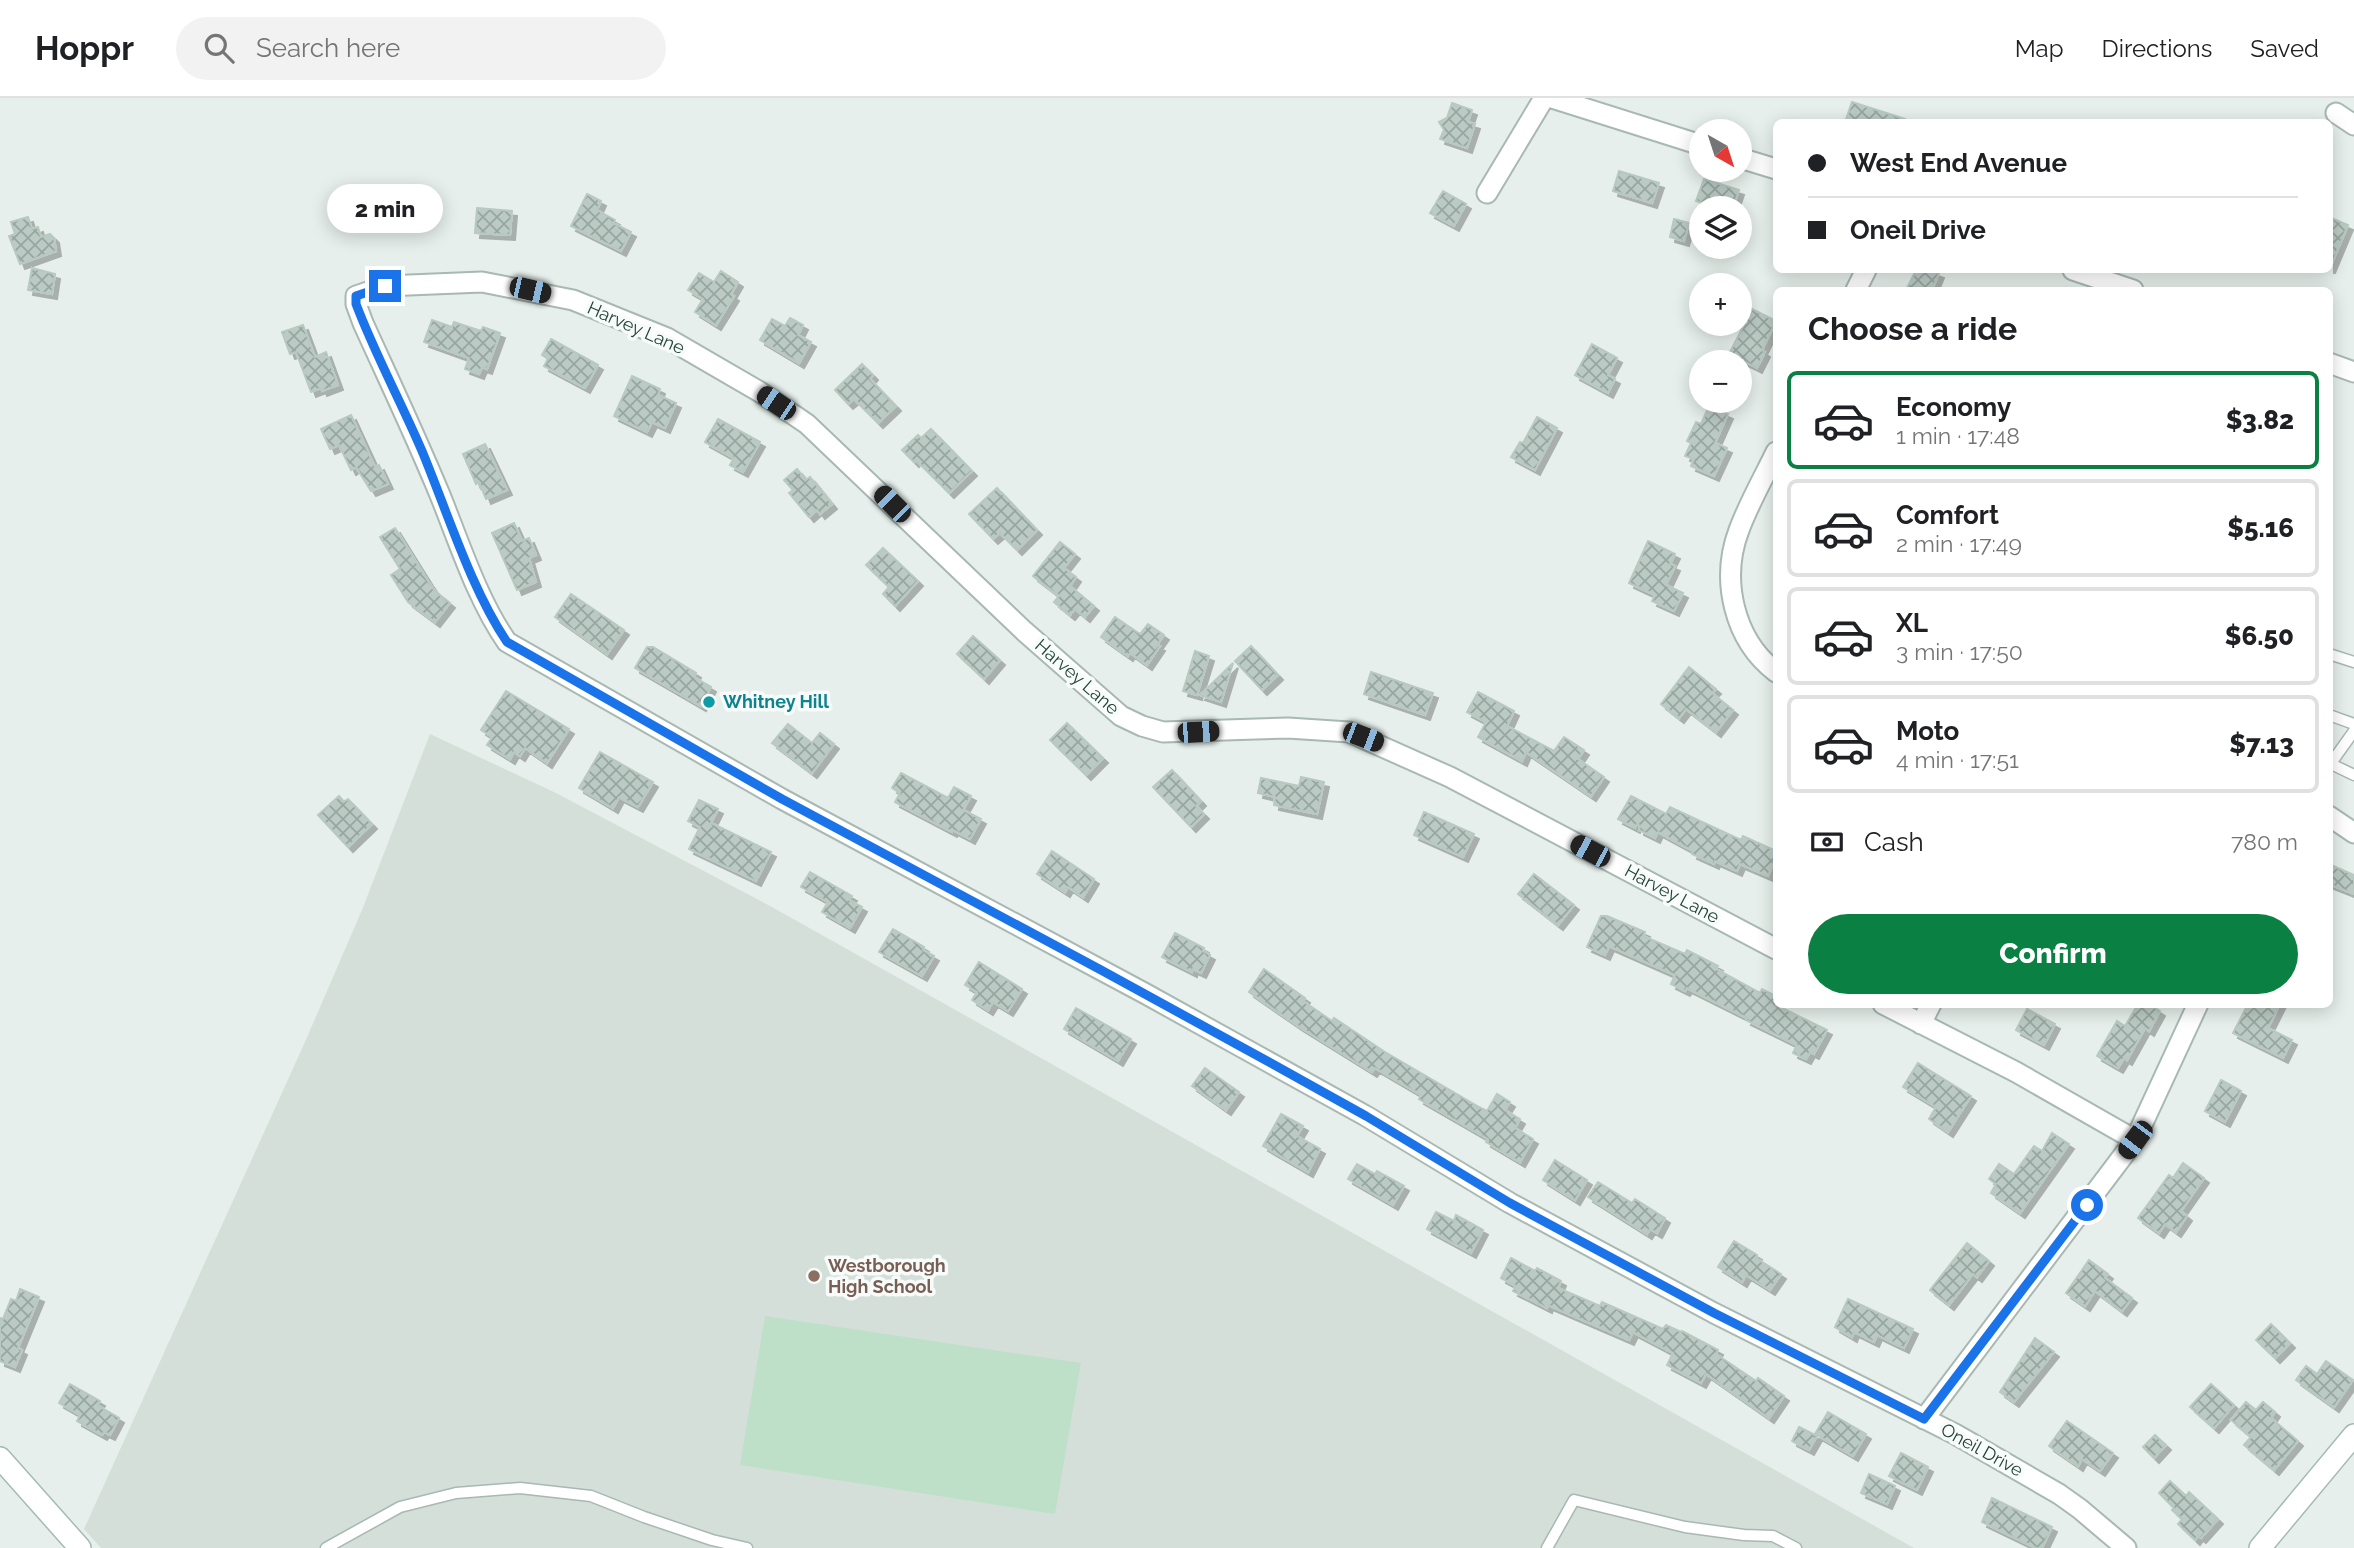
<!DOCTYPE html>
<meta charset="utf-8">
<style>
:root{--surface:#fff;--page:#f2f2f2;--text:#202124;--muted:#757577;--line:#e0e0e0;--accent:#0b8043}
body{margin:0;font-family:Raleway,sans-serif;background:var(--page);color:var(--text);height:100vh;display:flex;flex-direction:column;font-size:26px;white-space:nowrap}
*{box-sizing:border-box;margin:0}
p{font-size:23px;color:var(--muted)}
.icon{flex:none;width:38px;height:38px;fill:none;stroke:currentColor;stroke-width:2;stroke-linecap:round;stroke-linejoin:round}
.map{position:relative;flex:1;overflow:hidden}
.sheet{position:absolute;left:1773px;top:189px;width:560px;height:721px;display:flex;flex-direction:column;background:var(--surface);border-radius:10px;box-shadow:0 4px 18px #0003}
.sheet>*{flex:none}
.guide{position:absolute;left:1773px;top:21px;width:560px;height:154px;border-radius:10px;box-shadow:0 4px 18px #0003;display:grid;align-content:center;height:154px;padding:0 35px;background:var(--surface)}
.needle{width:46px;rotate:141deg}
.buttons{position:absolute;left:1689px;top:21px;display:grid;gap:14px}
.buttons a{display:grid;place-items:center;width:63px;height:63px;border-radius:50%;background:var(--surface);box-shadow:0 4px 18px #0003;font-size:35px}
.end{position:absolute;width:32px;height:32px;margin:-16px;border:9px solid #1a73e8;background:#fff;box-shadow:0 0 0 4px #fff}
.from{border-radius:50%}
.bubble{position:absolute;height:49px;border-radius:24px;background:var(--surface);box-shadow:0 4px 18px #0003;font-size:23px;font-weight:800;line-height:49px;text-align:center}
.car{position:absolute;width:21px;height:42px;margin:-21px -10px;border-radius:9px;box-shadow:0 0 5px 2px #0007;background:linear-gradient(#222 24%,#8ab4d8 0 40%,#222 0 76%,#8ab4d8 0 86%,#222 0)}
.guide b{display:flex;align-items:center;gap:24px;height:66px;font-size:26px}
.guide b+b{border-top:2px solid var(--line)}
.guide i{width:18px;height:18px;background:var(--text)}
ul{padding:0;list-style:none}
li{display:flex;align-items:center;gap:21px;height:98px;margin:0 14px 10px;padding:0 21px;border:4px solid var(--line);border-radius:10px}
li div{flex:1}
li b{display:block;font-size:26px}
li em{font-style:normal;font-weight:800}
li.selected{border-color:var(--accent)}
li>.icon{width:63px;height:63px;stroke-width:1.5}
h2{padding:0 35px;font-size:32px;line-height:84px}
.pay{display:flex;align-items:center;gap:18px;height:77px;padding:0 35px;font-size:26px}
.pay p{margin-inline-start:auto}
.primary-button{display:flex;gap:14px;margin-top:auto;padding:14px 35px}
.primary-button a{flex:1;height:80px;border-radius:42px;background:var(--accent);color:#fff;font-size:28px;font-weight:800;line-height:80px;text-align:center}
header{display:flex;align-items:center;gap:42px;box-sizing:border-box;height:98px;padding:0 35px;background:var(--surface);border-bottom:2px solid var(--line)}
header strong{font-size:33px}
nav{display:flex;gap:38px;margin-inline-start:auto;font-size:24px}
.search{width:490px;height:63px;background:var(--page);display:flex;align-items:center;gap:18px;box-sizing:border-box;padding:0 24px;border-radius:38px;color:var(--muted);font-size:26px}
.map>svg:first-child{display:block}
</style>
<header>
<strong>Hoppr</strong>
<div class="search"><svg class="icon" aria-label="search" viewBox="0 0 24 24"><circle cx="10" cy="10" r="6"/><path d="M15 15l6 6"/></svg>Search here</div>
<nav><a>Map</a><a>Directions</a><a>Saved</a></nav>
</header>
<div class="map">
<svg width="2354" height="1450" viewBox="0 0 2354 1450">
<defs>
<pattern id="building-cross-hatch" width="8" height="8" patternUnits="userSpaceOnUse" patternTransform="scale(1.75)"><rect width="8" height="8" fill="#bbcac4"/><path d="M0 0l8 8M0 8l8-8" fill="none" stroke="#98a6a0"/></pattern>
<filter id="shadow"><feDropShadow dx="5" dy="5" stdDeviation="0" flood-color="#0004"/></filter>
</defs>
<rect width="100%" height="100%" fill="#e6efeb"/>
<path fill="#d4dfda" d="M430,636L556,695L772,809L1914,1450H101L84,1431L305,944L362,812Z"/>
<path fill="#bfe0c8" d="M765,1218L1081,1265L1055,1416L740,1367Z"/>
<path fill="url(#building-cross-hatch)" stroke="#b8c9c2" stroke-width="2" filter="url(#shadow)" d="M1852,4L1905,21L1904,24H1845Z
M1452,5L1472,12L1468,24L1475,26L1467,50L1440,41L1444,32L1439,24L1447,20Z
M1619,73L1659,85L1652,105L1613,93Z
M1704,81L1739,92L1733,110H1719L1696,103Z
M1443,93L1466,106L1454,128L1430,115Z
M587,96L601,103L597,112L615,122L613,125L631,134L621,153L571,128Z
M477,110L512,113L510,137L475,135Z
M28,119L32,131L38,129L41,139L50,136L54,140L56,153L20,166L9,138L15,136L11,124Z
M2329,119L2348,127L2330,170H2329Z
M1674,121L1689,125L1684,143L1670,139Z
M32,170L55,176L52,196L28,192Z
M1916,172H1931L1939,175L1932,192H1906Z
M721,173L738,184L731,196L734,198L716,227L695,214L703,201L688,192L699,175L714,184Z
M1752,211L1776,223L1762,252L1765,254L1757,270L1729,256Z
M790,220L803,227L798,237L811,244L799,265L760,242L772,221L785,228Z
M432,222L452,229L454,224L481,233L483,229L500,235L487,271L482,269L479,276L465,271L469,260L424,244Z
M303,227L315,259L326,254L338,287L322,293L321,290L311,294L296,254L290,256L282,234Z
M551,241L598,267L585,290L544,268L548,261L542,257Z
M1592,246L1617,260L1608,277L1615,281L1608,295L1575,277Z
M862,266L873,277L870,281L896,308L878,325L854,301L848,306L835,292Z
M632,278L660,291L658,297L676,305L665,330L652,324L647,334L614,318Z
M1709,308L1728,316L1715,345L1727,350L1714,378L1691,368L1694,361L1685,358L1691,345L1687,343L1696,324L1701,326Z
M351,317L375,369L379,367L388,386L371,393L356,369L351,372L339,347L330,351L321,331Z
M1537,319L1557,330L1535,372L1511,359L1520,344L1523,345Z
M718,321L760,344L743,374L730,367L734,360L705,344Z
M931,331L972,373L949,395L916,362L914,364L902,352L918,337L921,340Z
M485,346L507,392L486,401L479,384L476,386L463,356Z
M797,371L806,382L810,379L832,406L820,416L817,412L809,419L789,395L793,392L784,382Z
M997,390L1037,432L1017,452L1000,435L993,441L969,416Z
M514,425L522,443L529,440L536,457L529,460L536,484L517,492L492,435Z
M395,430L428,483L435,493L450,505L435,524L408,504L391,477L400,471L380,439Z
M1648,443L1675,456L1670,466L1675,468L1666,487L1683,495L1674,513L1652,503L1655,497L1629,485Z
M1060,444L1075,456L1064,470L1076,479L1070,488L1094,508L1085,519L1075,511L1070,517L1054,504L1059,498L1033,478Z
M883,450L918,483L895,508L883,496L889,489L866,467Z
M571,496L624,532L607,556L555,519Z
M1115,519L1140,536L1148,526L1164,537L1157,547L1160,548L1147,567L1130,555L1128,558L1101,539Z
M973,538L1000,562L984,581L957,556Z
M1251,548L1278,577L1262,592L1235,563Z
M647,549H653L696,575L694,579L711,589L701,608L635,570Z
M1195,553L1209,558L1197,597L1183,593Z
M1233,565L1221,604L1200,597Z
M1689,569L1716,591L1712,595L1733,612L1716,634L1686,611L1679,620L1661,606Z
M1371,574L1433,595L1425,617L1364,596Z
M506,593L569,631L547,665L525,650L520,658L514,654L510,661L487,647L492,639L481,632Z
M1478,594L1514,613L1507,628L1554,653L1564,639L1584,652L1578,661L1604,679L1591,698L1526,654L1522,663L1478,639L1486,624L1467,614Z
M1067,625L1103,660L1086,677L1050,642Z
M788,626L812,645L820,635L834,646L812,675L772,645Z
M600,654L653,684L638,709L619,699L613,710L579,690Z
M1172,672L1201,703L1196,708L1204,716L1191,729L1153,689Z
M901,675L948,700L954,689L971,698L963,712L981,721L970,741L953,732L952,734L895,704L900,695L892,690Z
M1301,679L1324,684L1317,716L1274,707L1275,699L1258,695L1261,680L1299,688Z
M339,698L344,704L348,701L372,726L348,749L318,717Z
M1631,698L1666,716L1670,709L1741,742L1743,738L1776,753V759L1768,778L1740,766L1737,773L1715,763L1714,766L1692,756L1693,753L1658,734L1655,740L1639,732L1640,728L1637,726L1635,730L1618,721Z
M699,702L718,711L711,725L771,754L756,783L689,751L700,729L688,723Z
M1424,714L1474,736L1463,759L1414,737Z
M1052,753L1094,781L1083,799L1068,789L1065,794L1037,776Z
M2329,766L2354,777V796L2329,786Z
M810,774L852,798L849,802L862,809L850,830L822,814L828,804L801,789Z
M1534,776L1574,807L1558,827L1518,796Z
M1601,818H1607L1645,834L1643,838L1685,856L1687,852L1718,868L1716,871L1760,895L1762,891L1776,898V907L1827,932L1814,956L1810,954L1806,961L1793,955L1797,947L1746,922L1747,920L1687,890L1685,893L1671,886L1675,877L1609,848L1605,857L1587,849Z
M893,831L924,849L923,852L934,858L922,878L879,854Z
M1175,835L1204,850L1203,853L1210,857L1201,875L1193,871L1192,874L1162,859Z
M979,864L1022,891L1008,913L993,904L988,912L972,902L977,894L965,887Z
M1264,871L1305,900L1303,903L1332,923L1334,920L1385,954L1479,1009L1487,1013L1497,996L1510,1004L1505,1012L1520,1021L1515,1030L1533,1041L1520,1064L1486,1044L1488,1041L1419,1001L1421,997L1375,970L1372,974L1298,928L1249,894Z
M2138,906H2149L2160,913L2149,933L2145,930L2127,962L2124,960L2118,970L2097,958L2117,923L2125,928Z
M2248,906H2280L2268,930L2292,942L2283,960L2233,935Z
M1076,910L1131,941L1118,963L1064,931Z
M2027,911L2055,926L2044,947L2016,932Z
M1918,965L1971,998L1948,1034L1929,1021L1936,1009L1903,989Z
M1205,970L1239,994L1226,1012L1192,988Z
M2221,982L2241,993L2225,1024L2205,1013Z
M1281,1016L1303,1028L1297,1038L1320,1051L1308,1074L1263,1048Z
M2052,1035L2069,1046L2020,1115L1991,1095L1996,1086L1989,1081L1999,1066L2014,1076L2034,1048L2042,1053Z
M1555,1062L1587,1082L1575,1102L1543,1082Z
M2183,1065L2204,1080L2181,1113L2187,1118L2176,1134L2165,1126L2159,1135L2138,1120L2169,1077L2173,1080Z
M1357,1066L1375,1076L1377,1073L1404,1088L1393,1107L1348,1081Z
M1598,1084L1632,1105L1635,1101L1665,1120L1657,1135L1650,1131L1647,1136L1588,1099Z
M1436,1114L1454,1123L1456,1117L1483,1132L1471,1155L1427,1131Z
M1734,1143L1757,1157L1756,1160L1781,1176L1770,1192L1746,1177L1742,1184L1718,1169Z
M1967,1145L1989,1163L1977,1179L1973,1176L1949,1207L1930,1192Z
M1511,1160L1535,1173L1537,1170L1561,1183L1558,1190L1600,1208L1602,1204L1663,1231L1666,1227L1681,1234L1682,1233L1718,1252L1716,1256L1756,1283L1758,1280L1784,1298L1769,1320L1706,1276L1701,1285L1667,1267L1673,1255L1633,1234L1629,1242L1548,1207L1547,1210L1513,1193L1516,1188L1501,1180Z
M2089,1162L2108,1176L2105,1180L2132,1200L2122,1213L2095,1193L2085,1208L2066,1195Z
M20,1191L39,1199L18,1250L22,1252L15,1269L0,1263V1220L3,1221L11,1201L16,1203Z
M1848,1201L1913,1231L1904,1250L1877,1237L1874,1244L1854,1234L1852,1239L1835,1229Z
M2271,1226L2290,1245L2275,1260L2256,1242Z
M2035,1240L2054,1254L2014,1304L2000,1294Z
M2326,1263L2353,1282L2334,1309L2296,1282L2306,1268L2317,1276Z
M70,1286L100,1303L97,1307L119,1320L110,1337L104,1334L102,1337L77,1323L80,1317L59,1305Z
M2211,1286L2234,1307L2214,1330L2190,1309Z
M2246,1304L2256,1312L2263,1304L2275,1314L2271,1320L2298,1343L2274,1372L2244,1347L2251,1339L2231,1322Z
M1828,1314L1866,1336L1853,1358L1815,1336Z
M2067,1323L2113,1355L2100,1373L2082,1361L2078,1368L2049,1348Z
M1799,1329L1817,1338L1809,1352L1792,1343Z
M2155,1337L2166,1347L2154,1360L2143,1349Z
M1901,1355L1928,1369L1917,1392L1889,1378Z
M1869,1376L1895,1388L1887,1406L1861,1395Z
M2170,1383L2186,1398L2189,1394L2218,1421L2201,1440L2198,1438L2195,1442L2178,1426L2182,1421L2172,1412L2174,1410L2159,1395Z
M1992,1400L2052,1429L2042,1450H2036L1982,1424Z"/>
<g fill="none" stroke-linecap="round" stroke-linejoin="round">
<g stroke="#a8b8b2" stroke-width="13">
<path id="lane" d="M2329,556L2354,564
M2329,617L2354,626
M2331,666L2354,677
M2329,668L2354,633
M326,1450L400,1409L456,1395L520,1390L591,1398L644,1419L712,1442L747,1450
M1547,1450L1574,1402L1685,1429L1744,1437L1773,1438L1796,1450"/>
</g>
<g stroke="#a8b8b2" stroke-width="23">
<path id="street" d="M1552,0L1701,47
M2336,15L2354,27
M1740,60L1776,71
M1487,95L1544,0
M2073,172L2133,192
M1856,192L1866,172
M2329,265L2354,274
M1776,354C1764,379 1749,405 1739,432C1720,482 1734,542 1776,574
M2329,718L2354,735
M1776,851L1450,679L1349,634L1288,630L1163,634L1142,628L1121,618L1024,533L807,326L760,294L667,240L573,202L482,184L385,188L356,198V206L363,225C389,282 416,339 440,397C459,444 478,503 507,544L782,701L1146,896L1366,1018L1510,1105L1714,1215L1955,1336L2059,1396L2080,1411L2126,1450
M1883,906L2016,974L2135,1042
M1921,926L1931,906
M1924,1321L2135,1042L2198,906"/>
</g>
<g stroke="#a4bbb3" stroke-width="24">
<path id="secondary" d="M0,1360L80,1450
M2260,1450L2354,1337"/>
</g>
<use href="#lane" stroke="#fff" stroke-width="10"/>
<use href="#street" stroke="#fff" stroke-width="19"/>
<use href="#secondary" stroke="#fff" stroke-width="21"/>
</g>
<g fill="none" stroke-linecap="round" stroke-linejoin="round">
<path stroke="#1a73e8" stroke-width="9" d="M385,188L356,198V206C375,256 401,304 422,353C447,413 471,491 507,544L782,701L1101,872L1269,964L1366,1018L1510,1105L1714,1215L1924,1321L2087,1107"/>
</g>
<circle fill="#0f9aa8" stroke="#f7fbf9" stroke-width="2.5" cx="709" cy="604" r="7"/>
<circle fill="#8d6e63" stroke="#f7fbf9" stroke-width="2.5" cx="814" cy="1178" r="7"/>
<g text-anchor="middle" stroke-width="7" stroke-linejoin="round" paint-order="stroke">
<g font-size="18" fill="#24423a" stroke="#f7fbf9">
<text transform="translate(636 230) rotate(24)" y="6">Harvey Lane</text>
<text transform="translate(1077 579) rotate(41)" y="6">Harvey Lane</text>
<text transform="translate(1672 796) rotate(28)" y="6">Harvey Lane</text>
<text transform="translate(1982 1352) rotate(29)" y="6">Oneil Drive</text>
</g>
<g font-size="18" font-weight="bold" fill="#0d838f" stroke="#f7fbf9" text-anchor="start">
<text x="723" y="610">Whitney Hill</text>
</g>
<g font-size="18" font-weight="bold" fill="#785e54" stroke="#f7fbf9" text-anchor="start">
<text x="828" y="1174">Westborough<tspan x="828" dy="21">High School</tspan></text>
</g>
</g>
</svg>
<div class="buttons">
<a><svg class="needle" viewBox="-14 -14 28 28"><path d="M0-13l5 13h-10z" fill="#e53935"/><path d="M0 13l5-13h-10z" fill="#757577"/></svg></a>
<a><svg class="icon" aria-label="layers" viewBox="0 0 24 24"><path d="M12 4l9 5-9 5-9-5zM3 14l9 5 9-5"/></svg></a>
<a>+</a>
<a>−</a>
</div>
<i class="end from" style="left:2087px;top:1107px"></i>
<i class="end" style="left:385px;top:188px"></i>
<div class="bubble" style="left:327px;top:86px;width:116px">2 min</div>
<i class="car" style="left:530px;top:192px;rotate:103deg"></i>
<i class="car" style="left:776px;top:305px;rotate:304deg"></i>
<i class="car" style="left:892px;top:406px;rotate:315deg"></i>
<i class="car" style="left:1198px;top:634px;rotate:87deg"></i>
<i class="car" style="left:1363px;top:639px;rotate:111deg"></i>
<i class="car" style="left:1590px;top:753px;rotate:298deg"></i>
<i class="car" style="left:2135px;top:1042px;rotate:217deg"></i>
<div class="guide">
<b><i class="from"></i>West End Avenue</b>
<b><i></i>Oneil Drive</b>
</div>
<section class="sheet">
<h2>Choose a ride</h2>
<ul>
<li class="selected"><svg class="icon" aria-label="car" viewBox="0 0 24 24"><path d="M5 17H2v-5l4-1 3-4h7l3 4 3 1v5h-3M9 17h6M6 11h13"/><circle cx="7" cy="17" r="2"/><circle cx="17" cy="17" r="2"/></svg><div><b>Economy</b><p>1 min · 17:48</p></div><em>$3.82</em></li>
<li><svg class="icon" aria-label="car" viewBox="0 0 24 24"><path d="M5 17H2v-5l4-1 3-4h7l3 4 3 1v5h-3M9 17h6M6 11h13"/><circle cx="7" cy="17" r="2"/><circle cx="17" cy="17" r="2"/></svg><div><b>Comfort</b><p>2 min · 17:49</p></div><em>$5.16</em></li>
<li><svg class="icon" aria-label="car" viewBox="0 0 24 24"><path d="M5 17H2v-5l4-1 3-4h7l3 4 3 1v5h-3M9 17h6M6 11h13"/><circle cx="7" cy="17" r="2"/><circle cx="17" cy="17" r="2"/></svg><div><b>XL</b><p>3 min · 17:50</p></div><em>$6.50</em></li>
<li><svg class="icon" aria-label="car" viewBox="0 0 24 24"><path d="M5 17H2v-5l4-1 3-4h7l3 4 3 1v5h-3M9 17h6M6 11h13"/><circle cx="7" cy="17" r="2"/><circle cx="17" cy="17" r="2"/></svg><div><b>Moto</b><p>4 min · 17:51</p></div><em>$7.13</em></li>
</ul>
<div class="pay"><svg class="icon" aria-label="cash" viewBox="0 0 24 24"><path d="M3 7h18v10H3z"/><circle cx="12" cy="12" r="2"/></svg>Cash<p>780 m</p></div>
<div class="primary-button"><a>Confirm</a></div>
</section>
</div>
